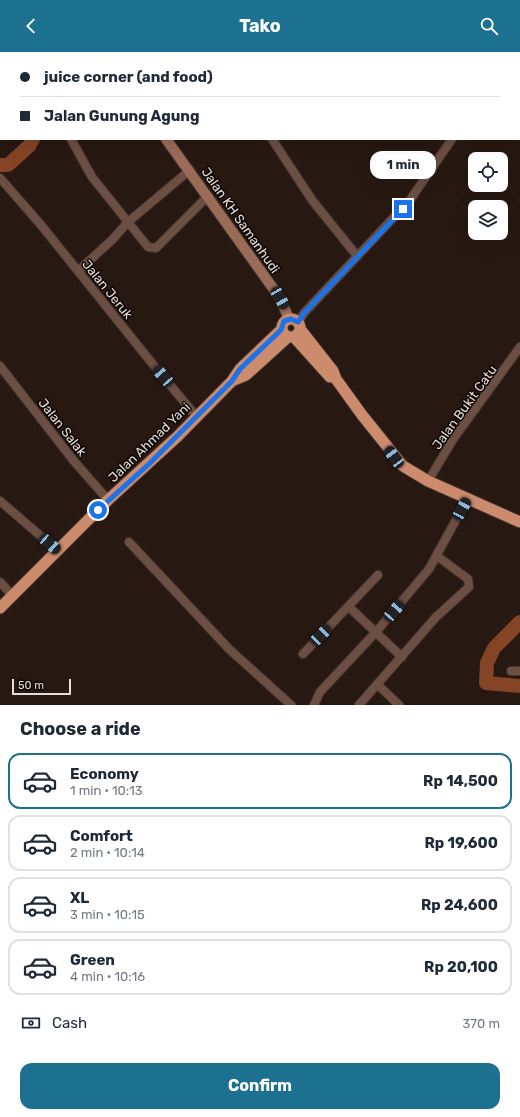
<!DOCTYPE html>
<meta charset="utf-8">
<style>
:root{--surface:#fff;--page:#f6f6f7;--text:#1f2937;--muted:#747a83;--line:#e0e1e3;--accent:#1c7190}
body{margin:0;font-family:Rubik,sans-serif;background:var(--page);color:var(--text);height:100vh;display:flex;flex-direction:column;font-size:15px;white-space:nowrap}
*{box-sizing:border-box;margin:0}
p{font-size:13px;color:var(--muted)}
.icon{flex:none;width:22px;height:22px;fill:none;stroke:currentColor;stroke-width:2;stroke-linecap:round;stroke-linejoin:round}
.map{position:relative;height:653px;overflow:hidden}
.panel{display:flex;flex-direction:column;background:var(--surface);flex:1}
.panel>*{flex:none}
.guide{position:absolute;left:0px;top:0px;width:520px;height:88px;box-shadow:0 4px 16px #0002;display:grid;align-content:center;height:88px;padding:0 20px;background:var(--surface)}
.controls{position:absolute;left:468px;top:100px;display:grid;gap:8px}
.controls a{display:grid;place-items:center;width:40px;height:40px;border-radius:8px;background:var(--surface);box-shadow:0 4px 16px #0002;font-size:20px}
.scale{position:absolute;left:12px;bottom:10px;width:59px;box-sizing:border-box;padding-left:4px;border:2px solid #e8ddd9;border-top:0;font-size:11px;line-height:14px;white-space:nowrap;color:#e8ddd9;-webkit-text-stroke:3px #0c0604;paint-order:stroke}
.end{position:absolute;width:18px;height:18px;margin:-9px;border:5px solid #1a73e8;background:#fff;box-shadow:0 0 0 2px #fff}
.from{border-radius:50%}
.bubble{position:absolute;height:28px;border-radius:12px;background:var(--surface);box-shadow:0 4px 16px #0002;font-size:13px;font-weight:700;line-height:28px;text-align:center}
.car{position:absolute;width:12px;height:24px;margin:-12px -6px;border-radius:5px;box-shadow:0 0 3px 1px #0007;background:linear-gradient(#222 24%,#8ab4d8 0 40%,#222 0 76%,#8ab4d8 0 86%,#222 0)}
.guide b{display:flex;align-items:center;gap:14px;height:38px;font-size:15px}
.guide b+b{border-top:1px solid var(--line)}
.guide i{width:10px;height:10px;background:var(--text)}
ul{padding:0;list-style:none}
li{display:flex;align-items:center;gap:12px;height:56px;margin:0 8px 6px;padding:0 12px;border:2px solid var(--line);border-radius:12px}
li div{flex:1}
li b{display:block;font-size:15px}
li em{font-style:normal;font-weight:700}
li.selected{border-color:var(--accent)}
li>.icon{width:36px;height:36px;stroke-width:1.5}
h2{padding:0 20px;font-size:18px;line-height:48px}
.pay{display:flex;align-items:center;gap:10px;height:44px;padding:0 20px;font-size:15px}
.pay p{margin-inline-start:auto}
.action{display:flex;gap:8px;margin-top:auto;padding:8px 20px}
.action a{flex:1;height:46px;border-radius:12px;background:var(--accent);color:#fff;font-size:16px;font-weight:700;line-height:46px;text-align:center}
header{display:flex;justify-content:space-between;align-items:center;height:52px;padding:0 20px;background:var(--accent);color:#fff;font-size:18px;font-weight:700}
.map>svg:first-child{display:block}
</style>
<header><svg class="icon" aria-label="back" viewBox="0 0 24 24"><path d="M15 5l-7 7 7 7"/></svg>Tako<svg class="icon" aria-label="search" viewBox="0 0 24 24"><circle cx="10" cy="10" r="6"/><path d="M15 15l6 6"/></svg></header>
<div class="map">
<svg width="520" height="653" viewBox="0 0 520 653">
<rect width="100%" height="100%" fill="#281812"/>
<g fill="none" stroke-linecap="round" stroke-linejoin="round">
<path stroke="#844425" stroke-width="14" d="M127,1V0
M0,113H8L29,94L33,87
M520,570L494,596L487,611L486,631L520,634"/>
<g stroke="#43342e" stroke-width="10">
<path id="minor" d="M46,1L48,0
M505,1V0
M0,35L1,34
M71,87L92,125L148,195L156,196L208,144
M272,87L312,148L357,204
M0,126L41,173L155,315L196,364
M78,219L112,188L128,170L190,118
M298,270L304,261L410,148L452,87
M0,314L73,408L108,448
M428,429L454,386L520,295
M0,449L58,499
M129,490L229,597L291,653
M0,530L12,543
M349,555L402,605
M303,602L378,523
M511,619H520
M378,633L399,653
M314,653L320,640L376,580L429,517L468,446
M359,653L436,565L469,535L468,527L437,504"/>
</g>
<g stroke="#43342e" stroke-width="12">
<path id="secondary" d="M110,0V1
M166,87L280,246L289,267"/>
</g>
<g stroke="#43342e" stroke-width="13">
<path id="trunk" d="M282 276a9 9 0 1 1 18 0a9 9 0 1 1-18 0Z
M300,277L333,319L336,327L362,363L403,414L428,429L520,470
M294,285L330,325
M232,329L246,323L288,285
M0,556L108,448L178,384L232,329L240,317L281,278"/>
</g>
<use href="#minor" stroke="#6c4f43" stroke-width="8"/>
<use href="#secondary" stroke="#9a6b57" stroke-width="10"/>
<use href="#trunk" stroke="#cd8b6e" stroke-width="11"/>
</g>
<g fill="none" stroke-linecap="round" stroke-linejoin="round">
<path stroke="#1a73e8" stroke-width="5" d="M98,458L149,412L232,329L240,317L281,278L284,269L291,267L298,270L304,261L403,157"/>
</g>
<g text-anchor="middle" stroke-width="3" stroke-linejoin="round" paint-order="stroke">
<g font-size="13" fill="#e8ddd9" stroke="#0c0604">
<text transform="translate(241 168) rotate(55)" y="5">Jalan KH Samanhudi</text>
<text transform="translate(108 237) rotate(51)" y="5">Jalan Jeruk</text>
<text transform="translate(464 355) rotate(-54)" y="5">Jalan Bukit Catu</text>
<text transform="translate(63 375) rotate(52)" y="5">Jalan Salak</text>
<text transform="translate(149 390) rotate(-44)" y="5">Jalan Ahmad Yani</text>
</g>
</g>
</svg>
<div class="controls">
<a><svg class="icon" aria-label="locate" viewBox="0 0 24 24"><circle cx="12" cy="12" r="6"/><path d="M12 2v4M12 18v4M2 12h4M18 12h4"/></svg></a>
<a><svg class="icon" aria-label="layers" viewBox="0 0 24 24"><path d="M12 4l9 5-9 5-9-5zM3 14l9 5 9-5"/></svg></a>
</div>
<div class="scale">50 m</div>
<i class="end from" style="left:98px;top:458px"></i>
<i class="end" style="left:403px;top:157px"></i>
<div class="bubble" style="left:370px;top:99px;width:66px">1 min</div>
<i class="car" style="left:280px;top:246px;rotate:150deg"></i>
<i class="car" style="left:163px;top:324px;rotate:319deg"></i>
<i class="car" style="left:394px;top:405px;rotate:323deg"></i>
<i class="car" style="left:462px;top:457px;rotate:28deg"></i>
<i class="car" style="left:50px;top:492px;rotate:131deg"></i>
<i class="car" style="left:394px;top:559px;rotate:41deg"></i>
<i class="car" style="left:321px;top:583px;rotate:45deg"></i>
<div class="guide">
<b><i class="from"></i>juice corner (and food)</b>
<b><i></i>Jalan Gunung Agung</b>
</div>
</div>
<section class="panel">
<h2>Choose a ride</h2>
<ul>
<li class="selected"><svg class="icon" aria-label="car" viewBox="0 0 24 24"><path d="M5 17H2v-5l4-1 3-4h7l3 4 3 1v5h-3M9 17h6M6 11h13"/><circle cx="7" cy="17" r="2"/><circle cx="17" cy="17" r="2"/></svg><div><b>Economy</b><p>1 min · 10:13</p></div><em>Rp 14,500</em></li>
<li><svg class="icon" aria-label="car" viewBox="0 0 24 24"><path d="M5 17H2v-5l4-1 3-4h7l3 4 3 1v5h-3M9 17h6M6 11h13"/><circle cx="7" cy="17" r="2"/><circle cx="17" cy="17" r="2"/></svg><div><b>Comfort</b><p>2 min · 10:14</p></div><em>Rp 19,600</em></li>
<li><svg class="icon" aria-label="car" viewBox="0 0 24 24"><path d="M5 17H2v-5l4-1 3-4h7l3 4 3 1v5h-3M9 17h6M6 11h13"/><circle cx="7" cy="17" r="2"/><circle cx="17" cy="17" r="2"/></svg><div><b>XL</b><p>3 min · 10:15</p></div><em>Rp 24,600</em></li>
<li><svg class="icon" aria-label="car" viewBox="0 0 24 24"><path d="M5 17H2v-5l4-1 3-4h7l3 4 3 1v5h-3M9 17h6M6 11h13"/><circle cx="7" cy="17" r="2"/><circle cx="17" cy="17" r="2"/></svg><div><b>Green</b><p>4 min · 10:16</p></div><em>Rp 20,100</em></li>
</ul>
<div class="pay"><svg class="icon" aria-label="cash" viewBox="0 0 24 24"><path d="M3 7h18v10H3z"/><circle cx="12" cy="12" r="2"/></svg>Cash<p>370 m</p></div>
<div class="action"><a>Confirm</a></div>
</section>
